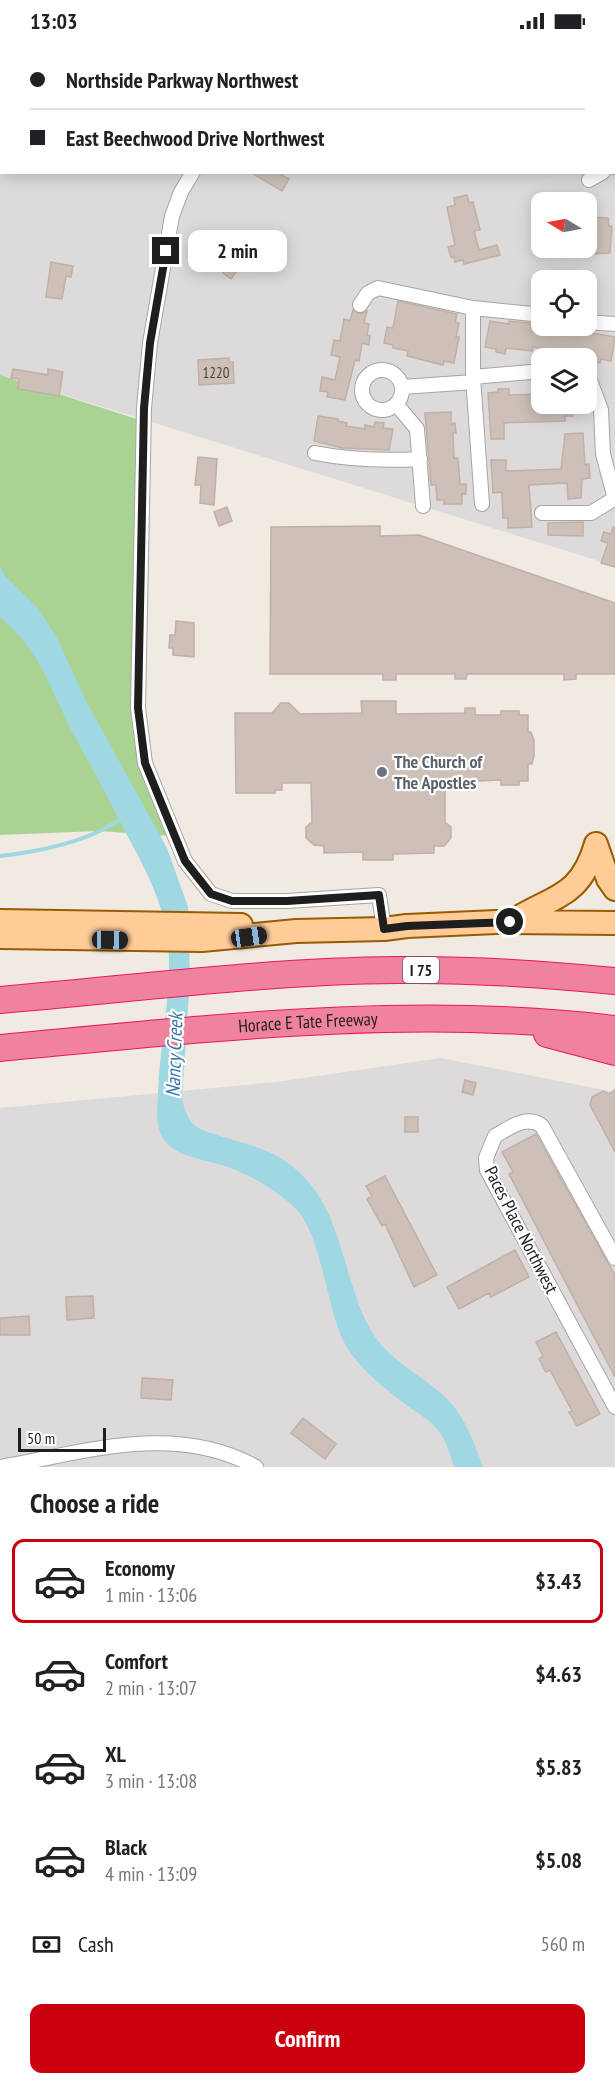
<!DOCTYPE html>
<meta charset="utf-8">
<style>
:root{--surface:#fff;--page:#f2f2f2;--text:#202124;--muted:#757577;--line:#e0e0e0;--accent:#cb000e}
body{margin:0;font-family:"PT Sans Narrow",sans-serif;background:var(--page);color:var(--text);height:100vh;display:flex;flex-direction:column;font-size:22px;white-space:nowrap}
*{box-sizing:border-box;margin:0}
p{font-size:20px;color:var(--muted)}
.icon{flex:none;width:33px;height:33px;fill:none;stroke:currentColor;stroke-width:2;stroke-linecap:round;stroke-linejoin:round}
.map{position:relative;height:1425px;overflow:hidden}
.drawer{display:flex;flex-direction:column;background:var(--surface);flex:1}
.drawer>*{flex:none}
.top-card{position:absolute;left:0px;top:0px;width:615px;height:132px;box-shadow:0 3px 15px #0003;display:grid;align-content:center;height:132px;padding:0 30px;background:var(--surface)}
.needle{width:39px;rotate:280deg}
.buttons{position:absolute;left:531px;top:150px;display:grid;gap:12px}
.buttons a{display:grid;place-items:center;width:66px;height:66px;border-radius:12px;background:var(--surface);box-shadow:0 3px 15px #0003;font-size:30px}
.scale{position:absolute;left:18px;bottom:15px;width:88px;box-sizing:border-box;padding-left:6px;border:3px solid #1e1e1e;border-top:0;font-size:16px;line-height:21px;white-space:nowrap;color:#1e1e1e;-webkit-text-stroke:4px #fff;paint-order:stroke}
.end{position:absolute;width:27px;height:27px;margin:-14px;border:8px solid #1e1e1e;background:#fff;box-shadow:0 0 0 3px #fff}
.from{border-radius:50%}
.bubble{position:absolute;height:42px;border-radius:12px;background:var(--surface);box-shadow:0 3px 15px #0003;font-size:20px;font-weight:700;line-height:42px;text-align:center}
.car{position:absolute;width:18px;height:36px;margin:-18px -9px;border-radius:8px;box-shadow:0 0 4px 2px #0007;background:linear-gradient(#222 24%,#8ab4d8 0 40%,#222 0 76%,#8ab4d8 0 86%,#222 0)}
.top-card b{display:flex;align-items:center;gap:21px;height:57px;font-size:22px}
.top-card b+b{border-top:2px solid var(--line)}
.top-card i{width:15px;height:15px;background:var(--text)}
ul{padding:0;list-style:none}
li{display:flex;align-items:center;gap:18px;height:84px;margin:0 12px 9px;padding:0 18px;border:3px solid transparent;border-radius:12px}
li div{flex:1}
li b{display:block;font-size:22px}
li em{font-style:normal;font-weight:700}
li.current{border-color:var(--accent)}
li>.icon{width:54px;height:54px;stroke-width:1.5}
h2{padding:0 30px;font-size:27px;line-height:72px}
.pay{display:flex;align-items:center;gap:15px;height:66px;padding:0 30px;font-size:22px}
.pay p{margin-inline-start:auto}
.button{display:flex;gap:12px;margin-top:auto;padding:12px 30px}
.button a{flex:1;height:69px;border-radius:12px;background:var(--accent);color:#fff;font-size:24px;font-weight:700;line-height:69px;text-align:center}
.status{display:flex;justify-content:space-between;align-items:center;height:42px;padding:0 30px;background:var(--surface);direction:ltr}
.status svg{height:16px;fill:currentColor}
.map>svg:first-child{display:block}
</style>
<div class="status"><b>13:03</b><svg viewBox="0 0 49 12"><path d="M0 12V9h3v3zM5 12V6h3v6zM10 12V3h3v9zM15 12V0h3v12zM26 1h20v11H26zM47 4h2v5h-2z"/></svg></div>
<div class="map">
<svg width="615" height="1425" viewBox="0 0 615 1425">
<rect width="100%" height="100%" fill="#f0eae3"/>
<path fill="#dcdadb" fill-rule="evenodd" d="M0,0H615V524L0,333ZM2,2H614V130H2ZM542,160H586V206H542ZM542,238H586V284H542ZM542,316H586V362H542Z
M441,1016L615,1050V1425H0V1066L276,1040Z"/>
<path fill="#aad393" d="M0,333L149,381L144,648L149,730L172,794L98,789L0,793Z"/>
<path fill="#9fd7e2" d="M0,524L6,535L38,566L57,596L86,659L167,806L188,865L190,935L182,1058C185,1068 188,1079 197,1085C204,1090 215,1092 223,1095C251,1103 278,1109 300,1131C343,1172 342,1233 368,1283C384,1316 418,1330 444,1354C464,1372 474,1400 483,1425H454C450,1412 446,1398 437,1387C429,1377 419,1372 409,1365C386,1347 361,1329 346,1304C325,1266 323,1191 293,1164C276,1148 253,1135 231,1126C210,1117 169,1117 160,1090C156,1079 157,1066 158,1054C159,1008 170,961 169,915C168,867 146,829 125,789C109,758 93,727 76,697C50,649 44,612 0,575Z"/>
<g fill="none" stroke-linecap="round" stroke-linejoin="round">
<path stroke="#9fd7e2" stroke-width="4" d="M0,814C37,810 94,799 124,774"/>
</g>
<path fill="#ccc0b8" stroke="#c3afa4" stroke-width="1.5" d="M250,130H277L289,137L282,149Z
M467,153L469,161L473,160L480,188L474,189L479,208L497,203L500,213L464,222L463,218L455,220L454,214L451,215L448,205L455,203L447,165L455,163L454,156Z
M587,175L608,176L609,184H612L610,211L586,212Z
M242,203L251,209L231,237L223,231L230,219L228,218Z
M51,220L73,224L71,235L66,234L62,257L46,255Z
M398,259L457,272L455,280L459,281L456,295H459L454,321L444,319L443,323L407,314L408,309L393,306V303L384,301L387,285L393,286Z
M353,268L360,272L367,269L364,281L369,282L367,293L370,294L369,303L362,301L359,319L355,318L345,358L327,355L328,350L320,349L322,335L335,338L340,315L331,313L334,298L340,299L344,277L350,279Z
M490,279L509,282V279L560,284L559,288L577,291L578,285L592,291L615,295L611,319L601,317L600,321L586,319V314L533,305L532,309L506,306L505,312L496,310V307L485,305Z
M229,316V320H233L234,341L199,343L198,318Z
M13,327L48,333V327L63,330L59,354L18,347L19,337L11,336Z
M498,347H509V353L542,352V362H589L591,370H573V374H565V379L504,381V397H491L488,351L498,350Z
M451,370V382L455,381L456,391H453L454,416H458L460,442H466V452H462V462H444V458H437L436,443H431L425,371Z
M318,374L338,377V379L347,381L346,384L365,387V383L374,385L375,380L384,381L383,386L393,387L389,408L342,406L314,399Z
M583,391L585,423L589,422L590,436L582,437L581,456L568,457L567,441L529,443L532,485L508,486V476H503L502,450L493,451L491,418H506V429L561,427L565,392Z
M198,415L217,417L214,463L200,461L201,443H195Z
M227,465L232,479L219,484L214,470Z
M583,480V494L548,493V481Z
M380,484V494L419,493L615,561V632H576V637L564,638V632H467L466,637H455V632H396V638H383V632H270L271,485Z
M613,485L615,486V525L601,521L608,501L601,499L604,490L611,492Z
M176,579L194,581V615L173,613V606H169L170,593H175Z
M361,659H396V672L465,671V666H475V673H501V669H519V673H528V690H531L534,698V714L532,722H528V739H519V743H501V738L476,739V745H465V740H445V780L451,785V796L444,804H434V811L393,812V818H363V810L324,811V804L314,803L306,796V785L312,780L311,741H282V748H275V751H236L235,671H272L281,661H289L300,672L362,671Z
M465,1038L476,1041L473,1053L462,1050Z
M615,1048V1110L590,1063L592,1055L603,1049L609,1052Z
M405,1075H418V1090H405Z
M536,1092L615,1233V1335L509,1132L513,1130L502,1110Z
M385,1134L437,1233L414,1245L385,1182L382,1184L367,1157L372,1154L366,1144Z
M515,1208L529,1235L491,1255L489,1251L459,1267L447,1245Z
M93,1254L94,1276L67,1278L66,1255Z
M29,1274L30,1293H0V1276Z
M556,1290L600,1372L577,1384L569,1370L572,1369L550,1328L546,1330L539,1317L543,1314L536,1300Z
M142,1336L173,1338L171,1358L141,1356Z
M303,1376L336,1402L325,1417L291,1391Z"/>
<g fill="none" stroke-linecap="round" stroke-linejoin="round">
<g stroke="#a5a5a5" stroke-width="16">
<path id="minor" d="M311,2L312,0
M614,125L615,124
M193,130L181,150L172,174L150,301L144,366L138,666L145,721L185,819L211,852L232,859H287L379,853L384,887
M589,138L603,130
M360,263L368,251L378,246L473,266L542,273
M473,266V335L482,462
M586,280L615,282
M362 348a20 20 0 1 1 40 0a20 20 0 1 1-40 0Z
M473,335L542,329
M586,339L591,341L601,368L603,412L615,457
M402,345L474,340
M396,362L417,387L423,464
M315,411C350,418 384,419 420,417
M542,471H591L614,457
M615,1216L542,1084C527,1072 509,1086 495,1094L486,1116L487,1128L615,1365
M1,1425C86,1410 175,1380 256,1425"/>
</g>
<g stroke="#975b00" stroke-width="26">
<path id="primary" d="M596,802L608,837L615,847
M0,879L241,883
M511,880C553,853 580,857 596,802
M0,895L202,898L296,889L384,887L407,884L496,880L615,881"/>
</g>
<g stroke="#e9146b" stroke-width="28">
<g id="motorway">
<path d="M0,958C132,947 265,929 398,928C470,927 543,932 615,939"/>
<path d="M547,992L615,1010"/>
<path id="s1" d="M0,1006C204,987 410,962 615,987"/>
</g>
</g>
<use href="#minor" stroke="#fff" stroke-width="14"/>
<use href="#primary" stroke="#ffcc98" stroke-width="22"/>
<use href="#motorway" stroke="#ef839e" stroke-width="26"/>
</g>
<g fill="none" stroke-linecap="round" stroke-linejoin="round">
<path stroke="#1e1e1e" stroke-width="8" d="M166,209L150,301L144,366L138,666L145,721L185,819L211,852L232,859H287L379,853L384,887L407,884L510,880"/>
</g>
<circle fill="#6b7280" stroke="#fff" stroke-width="2" cx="382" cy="730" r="6"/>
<g text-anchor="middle" stroke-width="4.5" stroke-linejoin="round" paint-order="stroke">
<g font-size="15" fill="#4a4644">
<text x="216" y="336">1220</text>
</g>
<rect fill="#fff" stroke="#626262" stroke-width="1.5" x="403" y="915" width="36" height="26" rx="4.5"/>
<g font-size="16" font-weight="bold" fill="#1e1e1e">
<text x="421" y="934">I 75</text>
</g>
<g font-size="18" font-weight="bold" fill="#5b616d" stroke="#fff" text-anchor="start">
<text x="394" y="726">The Church of<tspan x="394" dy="21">The Apostles</tspan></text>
</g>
<g font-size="18" fill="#1e1e1e" stroke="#fff">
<text dy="6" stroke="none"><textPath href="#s1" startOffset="309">Horace E Tate Freeway</textPath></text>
<text transform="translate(521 1188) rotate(63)" y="6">Paces Place Northwest</text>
</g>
<g font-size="20" font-style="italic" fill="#3c78a6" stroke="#fff">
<text transform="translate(174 1013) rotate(-88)" y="7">Nancy Creek</text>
</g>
</g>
</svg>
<div class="buttons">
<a><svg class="needle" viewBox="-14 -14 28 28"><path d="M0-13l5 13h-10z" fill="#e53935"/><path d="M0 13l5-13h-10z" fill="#757577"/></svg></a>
<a><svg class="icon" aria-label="locate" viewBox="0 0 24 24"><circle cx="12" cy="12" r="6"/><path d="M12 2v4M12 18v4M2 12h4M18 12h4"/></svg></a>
<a><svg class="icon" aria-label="layers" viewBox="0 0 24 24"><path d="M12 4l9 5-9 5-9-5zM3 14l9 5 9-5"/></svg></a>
</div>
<div class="scale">50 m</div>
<i class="end from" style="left:510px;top:880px"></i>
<i class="end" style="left:166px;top:209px"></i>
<div class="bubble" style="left:188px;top:188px;width:99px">2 min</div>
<i class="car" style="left:249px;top:895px;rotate:82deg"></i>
<i class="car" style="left:110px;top:898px;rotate:91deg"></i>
<div class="top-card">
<b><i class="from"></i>Northside Parkway Northwest</b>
<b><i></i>East Beechwood Drive Northwest</b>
</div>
</div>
<section class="drawer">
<h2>Choose a ride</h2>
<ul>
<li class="current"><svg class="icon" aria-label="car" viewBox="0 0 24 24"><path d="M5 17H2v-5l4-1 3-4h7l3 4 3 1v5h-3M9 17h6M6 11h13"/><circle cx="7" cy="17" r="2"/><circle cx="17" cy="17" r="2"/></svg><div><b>Economy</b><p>1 min · 13:06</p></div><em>$3.43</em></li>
<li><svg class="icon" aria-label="car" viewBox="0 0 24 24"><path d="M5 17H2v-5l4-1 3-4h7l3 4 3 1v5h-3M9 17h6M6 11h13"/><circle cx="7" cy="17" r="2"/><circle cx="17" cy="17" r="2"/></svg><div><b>Comfort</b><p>2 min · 13:07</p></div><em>$4.63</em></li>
<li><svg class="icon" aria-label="car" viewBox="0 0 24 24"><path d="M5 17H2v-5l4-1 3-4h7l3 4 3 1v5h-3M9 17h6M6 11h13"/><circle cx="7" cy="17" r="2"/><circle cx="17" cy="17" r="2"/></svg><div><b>XL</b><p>3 min · 13:08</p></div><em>$5.83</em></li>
<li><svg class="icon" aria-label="car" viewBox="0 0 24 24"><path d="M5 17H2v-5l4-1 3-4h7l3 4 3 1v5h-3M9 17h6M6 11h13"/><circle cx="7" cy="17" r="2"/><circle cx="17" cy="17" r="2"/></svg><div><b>Black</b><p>4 min · 13:09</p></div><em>$5.08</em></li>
</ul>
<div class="pay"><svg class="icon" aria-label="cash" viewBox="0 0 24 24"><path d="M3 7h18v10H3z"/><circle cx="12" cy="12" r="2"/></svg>Cash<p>560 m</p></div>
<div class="button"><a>Confirm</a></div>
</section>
